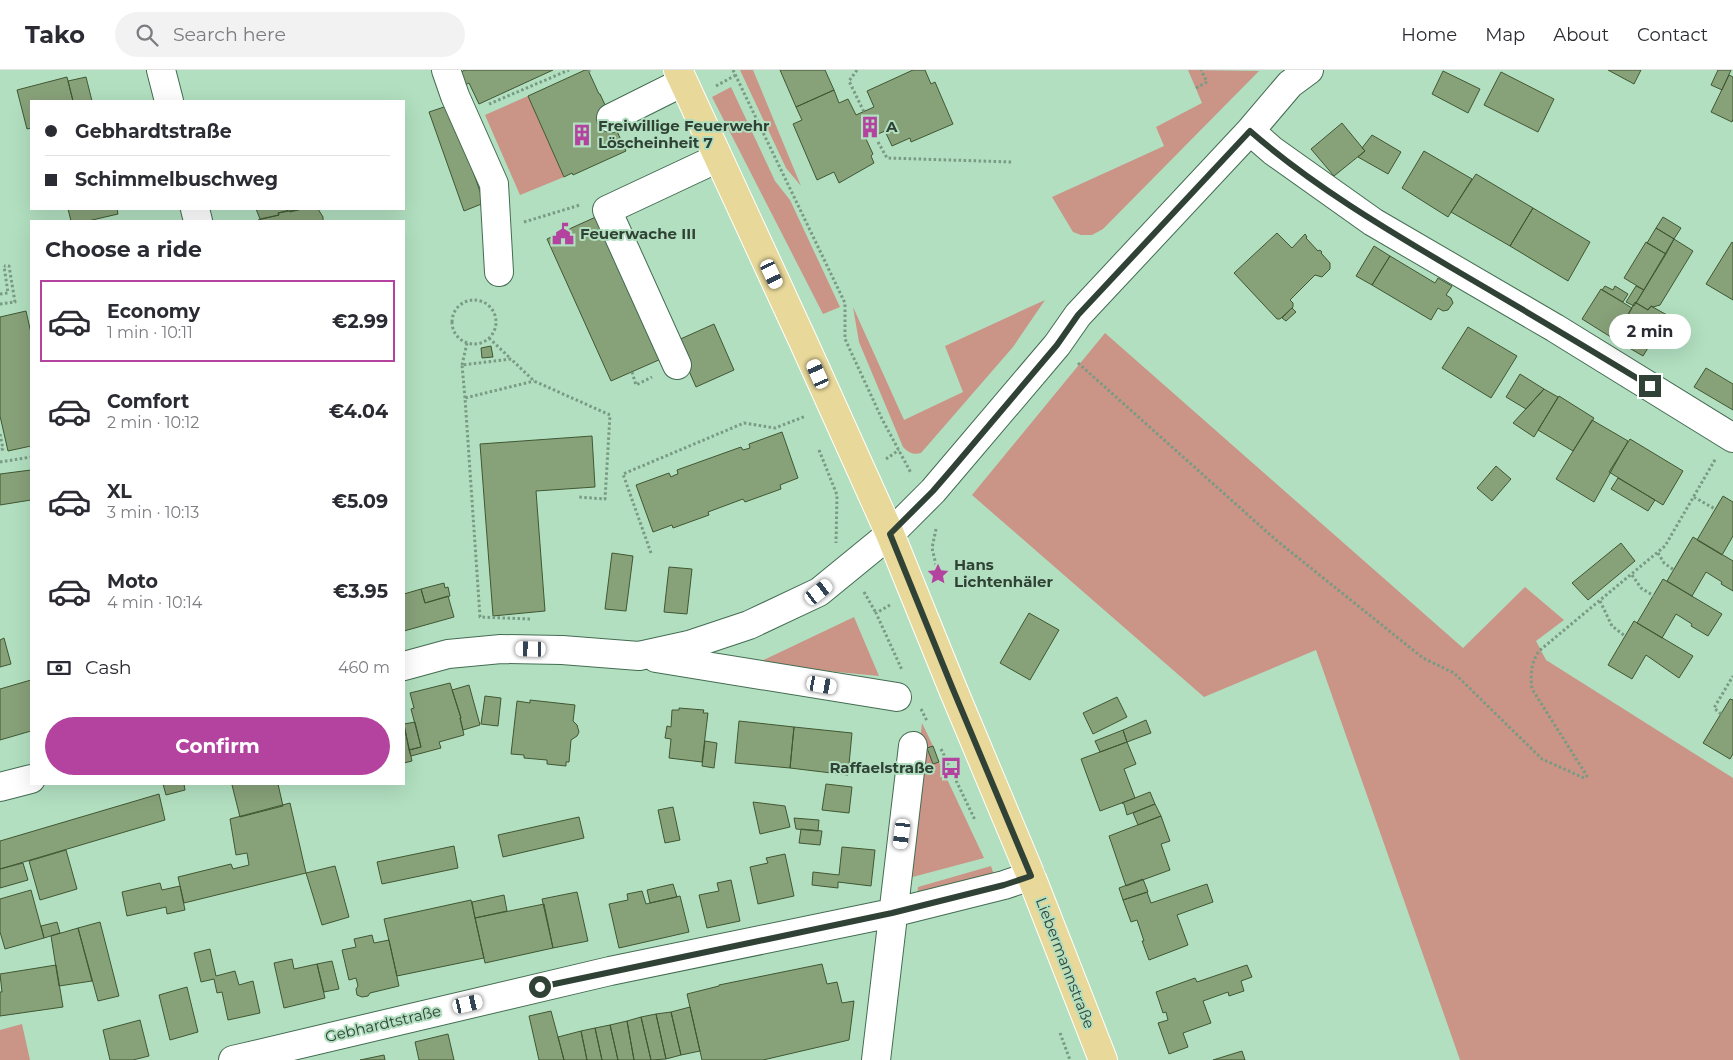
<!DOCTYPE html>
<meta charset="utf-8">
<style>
:root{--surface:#fff;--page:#f2f2f3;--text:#2b2b33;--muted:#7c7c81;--line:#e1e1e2;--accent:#b3439f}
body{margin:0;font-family:Montserrat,sans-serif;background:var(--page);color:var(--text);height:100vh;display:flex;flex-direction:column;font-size:19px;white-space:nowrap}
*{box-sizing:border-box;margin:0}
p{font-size:16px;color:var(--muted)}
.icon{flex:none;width:28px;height:28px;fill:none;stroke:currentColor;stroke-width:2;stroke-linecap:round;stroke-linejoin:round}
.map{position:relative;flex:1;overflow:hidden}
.details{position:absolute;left:30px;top:150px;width:375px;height:565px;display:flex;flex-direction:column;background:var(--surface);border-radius:0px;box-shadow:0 5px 20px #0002}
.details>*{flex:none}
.top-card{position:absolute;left:30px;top:30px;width:375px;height:110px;border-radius:0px;box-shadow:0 5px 20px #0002;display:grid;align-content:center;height:110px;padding:0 15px;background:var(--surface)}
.end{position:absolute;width:22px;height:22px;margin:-11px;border:6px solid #304236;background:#fff;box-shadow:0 0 0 2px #fff}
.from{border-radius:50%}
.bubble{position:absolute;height:35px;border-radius:18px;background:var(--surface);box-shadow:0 5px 20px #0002;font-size:16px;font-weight:700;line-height:35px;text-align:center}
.car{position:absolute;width:15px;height:30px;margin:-15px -8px;border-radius:6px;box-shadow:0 0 4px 1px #0007;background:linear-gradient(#fff 24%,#345 0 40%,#fff 0 76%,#345 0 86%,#fff 0)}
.top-card b{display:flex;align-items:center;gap:18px;height:48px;font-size:19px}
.top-card b+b{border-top:1px solid var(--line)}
.top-card i{width:12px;height:12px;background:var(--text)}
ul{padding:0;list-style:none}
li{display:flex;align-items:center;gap:15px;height:82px;margin:0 10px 8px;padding:0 5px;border:2px solid transparent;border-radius:0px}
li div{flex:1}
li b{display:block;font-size:19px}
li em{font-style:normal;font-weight:700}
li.current{border-color:var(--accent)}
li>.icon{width:45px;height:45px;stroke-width:1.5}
h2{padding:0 15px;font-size:22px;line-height:60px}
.pay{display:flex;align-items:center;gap:12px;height:55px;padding:0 15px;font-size:19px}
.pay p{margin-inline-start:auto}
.action{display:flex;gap:10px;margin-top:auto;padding:10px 15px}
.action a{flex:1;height:58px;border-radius:30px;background:var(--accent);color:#fff;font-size:20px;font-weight:700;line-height:58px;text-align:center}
header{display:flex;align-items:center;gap:30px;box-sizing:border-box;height:70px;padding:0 25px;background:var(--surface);border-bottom:1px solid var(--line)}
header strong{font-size:24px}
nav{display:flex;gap:28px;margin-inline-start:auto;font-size:18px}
.search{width:350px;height:45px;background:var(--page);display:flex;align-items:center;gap:12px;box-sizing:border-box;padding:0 18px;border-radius:28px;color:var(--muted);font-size:19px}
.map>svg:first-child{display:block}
</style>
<header>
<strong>Tako</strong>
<div class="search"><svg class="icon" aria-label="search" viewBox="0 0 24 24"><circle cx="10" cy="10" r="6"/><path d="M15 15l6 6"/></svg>Search here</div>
<nav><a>Home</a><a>Map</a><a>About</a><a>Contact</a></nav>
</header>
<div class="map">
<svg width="1733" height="990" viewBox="0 0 1733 990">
<rect width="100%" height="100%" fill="#b2dfc0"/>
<path fill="#ca9487" d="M740,0H753L801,116L786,98Z
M1188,0L1259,1L1103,159L1092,165H1081L1073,162L1052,127L1164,76L1156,57L1202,33Z
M731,17L775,111L790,130L840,237L823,244L712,27Z
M528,26L564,107L520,125L485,45Z
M1045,230L1013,277L921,383C913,385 909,383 903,377L859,272L853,237L904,350L963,322L945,276Z
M1105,263L1463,578L1525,517L1564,550L1536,571L1546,590L1733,708V990H1460L1316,580L1204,627L972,425Z
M854,547L879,606L755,594Z
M922,653L933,676L927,678L933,694L939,692L984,788L905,809Z
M991,796L996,811L917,828L918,817Z
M22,954L30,990H0V960Z"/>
<path fill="#87a179" stroke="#405833" d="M465,0H553L479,34L469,13L463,16L457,4Z
M585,0H588L599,24H600L626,81L573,105L572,103L564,107L528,26Z
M780,0H825L834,20L796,37Z
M913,0H925L931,14L935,12L953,54L911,72L910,68L892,76L885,61L866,69L873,84L871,86L874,93L839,113L834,102L817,110L793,54L802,50L796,37L834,20L839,33L848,29L856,45L874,37L867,21Z
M1608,0H1641L1634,14Z
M1718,0H1731L1722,20L1711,15Z
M1443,1L1480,19L1468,43L1432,24Z
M1501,2L1554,29L1538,62L1484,35Z
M1729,5L1733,7V49L1732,52L1711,42Z
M67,7L73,31H31V58L27,59L17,20Z
M86,7L92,31H73L68,11Z
M450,35L484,133L464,141L429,42Z
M1342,53L1365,81L1334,106L1311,79Z
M1372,65L1401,82L1388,104L1358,87L1365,81L1362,78Z
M1424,81L1472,109L1448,147L1402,118Z
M1476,104L1533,138L1510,176L1451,142Z
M1533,138L1590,172L1568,211L1510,176Z
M68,139H117L118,144L88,151H71Z
M256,139H302L290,142L289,140L278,143L279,145L260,149Z
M302,139H318L323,147V151H259L258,150L279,145L278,143Z
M598,146L661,289L611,311L547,169Z
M1663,147L1681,158L1674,169L1656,158Z
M1656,158L1674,169L1666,184L1647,173Z
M1277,163L1292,178L1305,164L1307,167L1306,168L1318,181L1320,180L1322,182L1321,183L1330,193V199L1322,207L1315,205L1290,230L1293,233V237L1280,249H1277L1234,203Z
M1674,169L1693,181L1660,235L1653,237L1651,236L1648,240L1636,233Z
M1646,172L1666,184L1644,220L1624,208Z
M1732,172L1733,173V230L1706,214Z
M1374,176L1390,186L1372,215L1356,206Z
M1390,186L1435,213L1438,208L1452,216L1446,225L1451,228L1453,233L1448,240L1443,241L1438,238L1431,250L1372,215Z
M1605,216L1613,220L1615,216L1628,224L1623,232L1602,220Z
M1636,216L1644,220L1634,236L1626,232Z
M1601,219L1632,238L1614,269L1582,249Z
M1635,232L1648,240L1651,236L1667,245L1661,256L1666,259L1656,276L1651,273L1643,286L1614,269Z
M1292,238L1296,242L1286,251L1282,248Z
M26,241L31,263V376L8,381L0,346V247Z
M714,254L734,300L696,317L676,271Z
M1468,257L1517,286L1491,328L1442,298Z
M491,276L493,287L482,288L481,278Z
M1706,298L1733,314V340L1694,317Z
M1520,304L1544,319L1526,339L1506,327Z
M1544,319L1558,327L1534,367L1513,353Z
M1559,326L1594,348L1573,381L1538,360Z
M1592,350L1628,371L1594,432L1556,409Z
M782,362L798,408L780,415L781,419L745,432L743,429L708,442L709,445L673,458L672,455L653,462L636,415L669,403L671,407L675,405L678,404L677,400L741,377L743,380L750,378L749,374Z
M592,366L595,417L536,421L545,541L493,546L480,374Z
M1630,369L1683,401L1663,435L1609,402Z
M1496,396L1511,409L1492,431L1477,418Z
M31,400V430L0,435V404Z
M1618,408L1655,430L1648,441L1611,419Z
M1723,426L1733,432V466L1722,485L1697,470Z
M1693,467L1733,491V521L1721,514L1722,512L1706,502L1692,526L1667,511Z
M1621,473L1635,491L1588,530L1572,513Z
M612,483L633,486L626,541L605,539Z
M669,497L692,499L687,544L664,542Z
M1663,509L1722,544L1708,566L1691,556L1692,554L1676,544L1662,568L1637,553Z
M444,513L445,518L448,517L450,526L425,533L421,519Z
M421,519L425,533L448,526L454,547L404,561V524Z
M1029,543L1059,560L1030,610L1000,593Z
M1634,551L1693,586L1679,608L1646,585L1632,609L1608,595Z
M4,568L11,594L0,597V570Z
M31,610V661L0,670V619Z
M450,613L461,648H460L464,665L439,672L441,678L411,686L409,680L421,677L411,639L414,638L410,623Z
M469,615L480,655L463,660L460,648H461L452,620Z
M485,626L501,628L498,656L481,654Z
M1117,627L1127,647L1093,664L1083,643Z
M1730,629L1733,630V684L1730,689L1703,673Z
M530,630L575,635L573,651L577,655L579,662L577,666L571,670L569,692H566V696L547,694V690L524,688V685L511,684L517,631L530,633Z
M679,638L704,640L703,643H708L702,692L669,688L671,669L665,668L667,656L671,657L672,640H679Z
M1146,650L1151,663L1127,672L1123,660Z
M739,651L794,657L790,698L735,693Z
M415,652L421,677L409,680L404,654Z
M404,656L412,691L404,693Z
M794,657L852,663L848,705L790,698Z
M1123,660L1127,672L1100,682L1095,671Z
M705,671L717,673L714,698L702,696Z
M1127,672L1136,694L1124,699L1135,728L1100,741L1081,689Z
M933,676L939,692L933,694L927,678Z
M163,714H184L185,720L166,725Z
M235,714H278L283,736L240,747L232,715Z
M826,714L852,717L849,743L822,740Z
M1150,722L1155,734L1127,745L1124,734L1122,733Z
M159,724L165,750L0,799V771Z
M753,732L785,736L790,757L760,764Z
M290,733L306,803L184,833L178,807L231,794L233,799L249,795L247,783L236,785L230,749Z
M1155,734L1161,746L1138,755L1133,743Z
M673,737L680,770L665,773L658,740Z
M1161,746L1170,771L1161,774L1170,800L1126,816L1109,766Z
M579,747L584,768L503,787L498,765Z
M794,748L819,750L818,761L796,759Z
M801,759L822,761L820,775L799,773Z
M454,776L458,798L382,814L377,792Z
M842,777L875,780L871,816L838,812V818L812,815L813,802L839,805Z
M66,780L77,819L40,830L29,791Z
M785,784L794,826L758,834L750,797L768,793L766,788Z
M23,793L28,810L0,818V799Z
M335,796L349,847L322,855L306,803Z
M1143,809L1148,822L1123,830L1119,818Z
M731,810L740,851L707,858L699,825L719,821L717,813Z
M160,813L162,820L180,816L185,840L167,844L166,837L127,846L122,822Z
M673,814L677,827L650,833L647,820Z
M1207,814L1213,832L1177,845L1188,875L1149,890L1142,871H1144L1137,850L1131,852L1123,830L1147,822L1151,833Z
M31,820L44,868L5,879L0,862V829Z
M642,821L646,834L680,826L689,862L619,878L609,834L628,830L627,824Z
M577,822L588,871L553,878L542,829Z
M504,825L507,841L475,848L472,832Z
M471,830L484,888L397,906L384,849Z
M544,834L553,878L485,893L475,848Z
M57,852L60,863L44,868L41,856Z
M100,852L119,926L98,931L78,858Z
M78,858L92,911L59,916L51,866Z
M372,865L374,873L389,870L399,916L370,923L368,926L362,927L357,925L356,919L358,916L356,908L349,910L342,880L356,877L354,869Z
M210,879L216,906L235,901L239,915L253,911L260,943L228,950L222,922L217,923L214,909L201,912L194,883Z
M292,889L294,899L317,894L325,928L284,938L274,893Z
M332,891L339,919L324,922L317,894Z
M822,894L827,914L837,912L842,933L854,931L849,970L763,990H702L687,924L719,916V915Z
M56,895L63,937L0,946V922H2L0,904Z
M1247,895L1252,907L1241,911L1244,921L1229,926L1228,922L1203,931L1211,953L1183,963L1188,977L1169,984L1158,953L1168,950L1166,942L1163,943L1156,922L1195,908L1197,912Z
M187,917L198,962L170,970L159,925Z
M690,937L700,981L681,985L671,942Z
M551,941L558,967L564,990H539L529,946Z
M671,942L681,985L666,989L656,944Z
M656,944L666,989L651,990L641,947Z
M641,947L651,990H634L627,951Z
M140,950L149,986L133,990H110L103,960Z
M627,951L634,990H618L610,955Z
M610,955L618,990H602L595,958Z
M595,958L602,990H587L581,961Z
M581,961L587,990H564L558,967Z
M448,964L454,990H419L415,972Z
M1242,981L1245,990H1213Z
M384,985L385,990H360Z"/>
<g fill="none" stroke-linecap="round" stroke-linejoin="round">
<g stroke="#436c51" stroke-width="30">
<path id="minor" d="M161,0L169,31
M446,0L455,26L494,114L499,202
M611,48L683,12
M1250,61L1273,81L1373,152L1555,258L1733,368
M195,139L198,151
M677,295L607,140L718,88
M656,588L897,627
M404,596L448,584L501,579L562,580L639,586L689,575L749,555L819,522L890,464L933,421L1057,275L1078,245L1250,61L1290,14L1309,0
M0,717L31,709
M233,990L610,901L892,843L1004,815L1031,806
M876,990L913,676"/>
</g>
<g stroke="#fff" stroke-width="30">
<path id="major" d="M678,0L803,271L890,464L952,617L1031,806L1103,990"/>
</g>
<path stroke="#799a83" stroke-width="3" stroke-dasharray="2.5 2.5" stroke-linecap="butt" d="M733,0L845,233V269L882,349L911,403
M857,0L849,11L864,42
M588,1L591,0
M716,16L736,5
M1196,18L1207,12L1201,0
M489,34L569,0
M878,72L887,88L1012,92
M524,152L580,135
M0,224L8,223L4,196
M452 252a22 22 0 1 1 44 0a22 22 0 1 1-44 0Z
M0,234L15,232L9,196H4
M489,268L511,289
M1078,293L1276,470L1423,588L1454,603L1542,689L1584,708L1587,706L1532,619C1530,605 1531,593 1539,581L1665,476L1716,388
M462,295L467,273
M632,302L636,315L652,307
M465,328L462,295L511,289L534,311L610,345L605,429L578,427
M0,364L3,379L0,380
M819,380L837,425L836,473
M886,389L899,380
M0,392L31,387
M1694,427L1715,439
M936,459L932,478L937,499
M651,483L623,404L744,353L775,358L806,346
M1658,483L1664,493L1674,500
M1632,505L1641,518L1654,526
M864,522L876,543
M1600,531L1612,556L1625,566
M890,535L876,543L902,600
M530,549L480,547L465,328L534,311
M921,639L927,651
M1721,644L1714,638L1733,606
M941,679L975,750
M1060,963L1070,990"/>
<use href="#minor" stroke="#fff" stroke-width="28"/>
<use href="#major" stroke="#e8d89a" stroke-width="28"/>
</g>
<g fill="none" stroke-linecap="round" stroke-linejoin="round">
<path stroke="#304236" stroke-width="6" d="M540,917L892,843L1004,815L1031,806L952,617L890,464L933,421L952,399L1057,275L1078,245L1250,61C1313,116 1386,159 1457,201C1522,239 1586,277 1650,316"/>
</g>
<defs>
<g id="building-bare" transform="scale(1.725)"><path d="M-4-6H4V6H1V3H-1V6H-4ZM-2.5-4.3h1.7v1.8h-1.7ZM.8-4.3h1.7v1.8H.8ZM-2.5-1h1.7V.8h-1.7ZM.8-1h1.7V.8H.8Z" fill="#b3439f" stroke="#b2dfc0" stroke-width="2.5" paint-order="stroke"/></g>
<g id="civic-bare" transform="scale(1.725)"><path d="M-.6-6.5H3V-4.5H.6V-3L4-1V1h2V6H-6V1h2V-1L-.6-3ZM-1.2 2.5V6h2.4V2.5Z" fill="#b3439f" stroke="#b2dfc0" stroke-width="2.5" paint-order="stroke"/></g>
<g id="sight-bare" transform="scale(1.725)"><path d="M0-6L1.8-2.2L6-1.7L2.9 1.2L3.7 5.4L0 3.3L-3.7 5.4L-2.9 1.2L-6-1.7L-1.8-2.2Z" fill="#b3439f" stroke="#b2dfc0" stroke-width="2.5" paint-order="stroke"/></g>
<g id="bus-bare" transform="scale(1.725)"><path d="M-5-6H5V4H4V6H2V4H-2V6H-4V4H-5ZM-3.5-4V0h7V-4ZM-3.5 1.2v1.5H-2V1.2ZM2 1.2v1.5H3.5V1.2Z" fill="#b3439f" stroke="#b2dfc0" stroke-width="2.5" paint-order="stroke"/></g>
</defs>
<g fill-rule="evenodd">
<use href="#building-bare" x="870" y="57"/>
<use href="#building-bare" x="582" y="65"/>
<use href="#civic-bare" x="563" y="164"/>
<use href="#sight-bare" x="938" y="504"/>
<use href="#bus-bare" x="951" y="698"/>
</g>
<g text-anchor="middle" stroke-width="4" stroke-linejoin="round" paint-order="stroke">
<g font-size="15" font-weight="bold" fill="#304236" stroke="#b2dfc0" text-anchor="start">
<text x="598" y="61">Freiwillige Feuerwehr<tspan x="598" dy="17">Löscheinheit 7</tspan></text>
<text x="886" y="62">A</text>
<text x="580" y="169">Feuerwache III</text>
<text x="954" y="500">Hans<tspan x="954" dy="17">Lichtenhäler</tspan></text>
<text x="934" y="703" text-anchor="end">Raffaelstraße</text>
</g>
<g font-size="15" fill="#304236" stroke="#b2dfc0">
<text transform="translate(1065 893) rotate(69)" y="5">Liebermannstraße</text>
<text transform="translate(383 954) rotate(-13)" y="5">Gebhardtstraße</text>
</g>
</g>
</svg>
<i class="end from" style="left:540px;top:917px"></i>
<i class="end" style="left:1650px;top:316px"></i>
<div class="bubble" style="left:1609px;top:244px;width:82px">2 min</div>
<i class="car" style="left:772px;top:204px;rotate:155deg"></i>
<i class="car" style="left:818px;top:304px;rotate:336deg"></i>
<i class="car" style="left:819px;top:522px;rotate:52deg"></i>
<i class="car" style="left:531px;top:579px;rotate:271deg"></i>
<i class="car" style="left:822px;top:615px;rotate:100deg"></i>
<i class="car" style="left:902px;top:764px;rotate:187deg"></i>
<i class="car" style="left:468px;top:934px;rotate:77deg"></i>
<div class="top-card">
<b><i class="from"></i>Gebhardtstraße</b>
<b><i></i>Schimmelbuschweg</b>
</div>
<section class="details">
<h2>Choose a ride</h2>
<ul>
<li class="current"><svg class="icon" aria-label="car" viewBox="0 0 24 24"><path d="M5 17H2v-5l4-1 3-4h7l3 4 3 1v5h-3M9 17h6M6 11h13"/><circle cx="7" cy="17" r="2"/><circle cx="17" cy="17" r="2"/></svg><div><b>Economy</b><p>1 min · 10:11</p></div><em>€2.99</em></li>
<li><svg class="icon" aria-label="car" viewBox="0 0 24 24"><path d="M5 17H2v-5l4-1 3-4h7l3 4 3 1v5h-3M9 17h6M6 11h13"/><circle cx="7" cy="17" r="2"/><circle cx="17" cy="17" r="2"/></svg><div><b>Comfort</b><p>2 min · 10:12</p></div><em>€4.04</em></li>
<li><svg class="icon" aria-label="car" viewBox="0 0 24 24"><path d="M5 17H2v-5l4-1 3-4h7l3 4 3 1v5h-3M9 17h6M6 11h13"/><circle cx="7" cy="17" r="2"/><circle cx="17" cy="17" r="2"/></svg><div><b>XL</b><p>3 min · 10:13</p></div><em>€5.09</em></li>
<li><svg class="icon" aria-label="car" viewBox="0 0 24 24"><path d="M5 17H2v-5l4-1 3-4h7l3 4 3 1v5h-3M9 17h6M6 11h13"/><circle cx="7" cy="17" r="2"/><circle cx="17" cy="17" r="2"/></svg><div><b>Moto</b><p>4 min · 10:14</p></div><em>€3.95</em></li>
</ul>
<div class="pay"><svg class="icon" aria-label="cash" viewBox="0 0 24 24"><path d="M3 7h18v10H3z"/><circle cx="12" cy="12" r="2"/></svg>Cash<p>460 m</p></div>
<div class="action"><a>Confirm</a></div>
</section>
</div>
